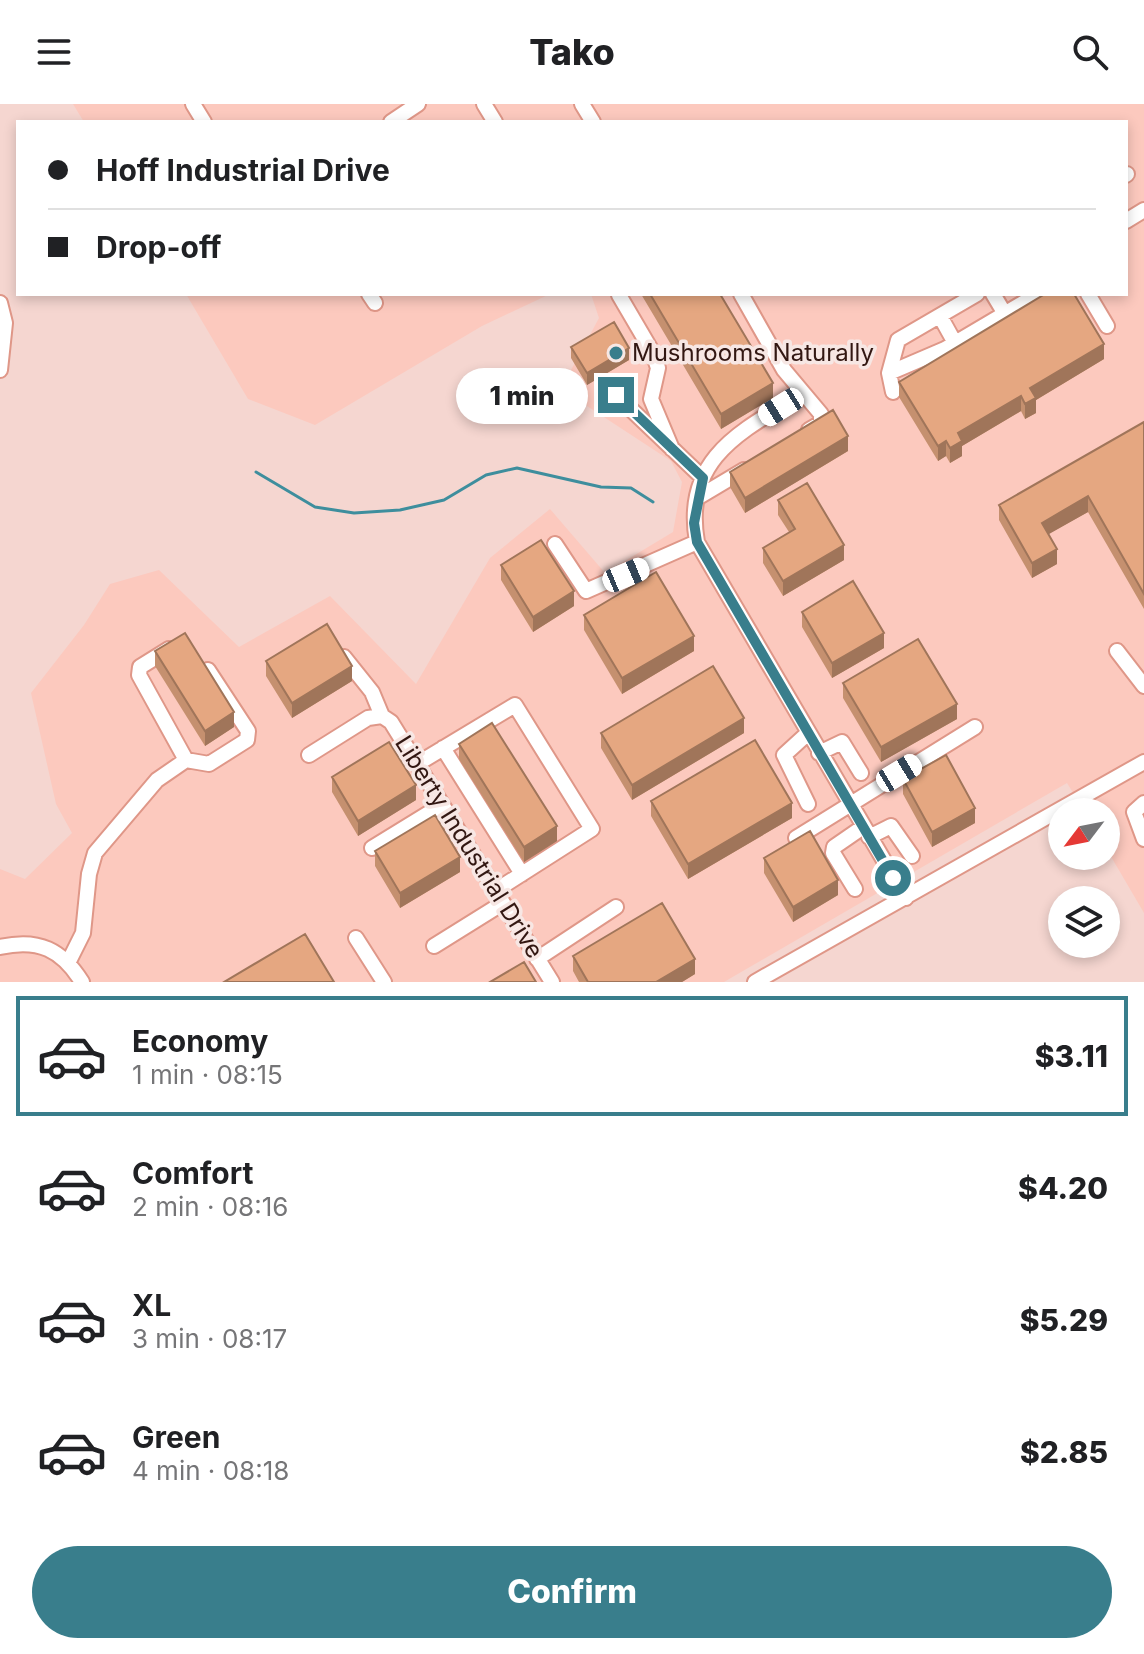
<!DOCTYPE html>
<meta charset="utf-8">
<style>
:root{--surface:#fff;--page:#f2f2f2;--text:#202124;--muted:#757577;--line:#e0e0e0;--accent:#397e8c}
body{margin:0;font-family:Inter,sans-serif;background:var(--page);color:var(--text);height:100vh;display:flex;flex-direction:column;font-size:30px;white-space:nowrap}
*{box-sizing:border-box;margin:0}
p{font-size:26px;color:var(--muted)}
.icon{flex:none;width:44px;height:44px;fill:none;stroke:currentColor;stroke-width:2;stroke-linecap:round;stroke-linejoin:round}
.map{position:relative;height:878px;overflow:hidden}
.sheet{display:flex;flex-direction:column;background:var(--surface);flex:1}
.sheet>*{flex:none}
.banner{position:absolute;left:16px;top:16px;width:1112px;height:176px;border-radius:0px;box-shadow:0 4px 12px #0003;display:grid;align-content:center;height:176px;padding:0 32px;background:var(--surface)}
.needle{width:52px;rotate:238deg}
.fabs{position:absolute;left:1048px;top:694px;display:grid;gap:16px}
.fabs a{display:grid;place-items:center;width:72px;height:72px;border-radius:50%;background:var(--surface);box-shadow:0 4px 12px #0003;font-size:40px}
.end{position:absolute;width:36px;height:36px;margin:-18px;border:10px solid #397e8c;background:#fff;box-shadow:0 0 0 4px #fff}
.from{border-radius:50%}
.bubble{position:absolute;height:56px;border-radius:28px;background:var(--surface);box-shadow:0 4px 12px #0003;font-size:26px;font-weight:800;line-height:56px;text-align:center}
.car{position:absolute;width:24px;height:48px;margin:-24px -12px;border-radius:10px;box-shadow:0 0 6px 2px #0007;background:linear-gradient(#fff 24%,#345 0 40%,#fff 0 76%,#345 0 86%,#fff 0)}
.banner b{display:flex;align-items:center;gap:28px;height:76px;font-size:30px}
.banner b+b{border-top:2px solid var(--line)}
.banner i{width:20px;height:20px;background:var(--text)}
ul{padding:14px 0 0;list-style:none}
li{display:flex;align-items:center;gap:24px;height:120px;margin:0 16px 12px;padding:0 16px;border:4px solid transparent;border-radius:0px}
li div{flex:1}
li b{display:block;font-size:30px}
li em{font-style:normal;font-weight:800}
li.current{border-color:var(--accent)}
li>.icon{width:72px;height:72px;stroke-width:1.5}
.action{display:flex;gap:16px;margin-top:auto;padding:16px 32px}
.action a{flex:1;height:92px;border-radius:48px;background:var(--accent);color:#fff;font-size:32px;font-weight:800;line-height:92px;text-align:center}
header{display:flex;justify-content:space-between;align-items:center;height:104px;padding:0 32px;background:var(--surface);font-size:36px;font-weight:800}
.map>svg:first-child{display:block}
</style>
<header><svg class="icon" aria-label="menu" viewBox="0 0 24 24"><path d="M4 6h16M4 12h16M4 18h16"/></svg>Tako<svg class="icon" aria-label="search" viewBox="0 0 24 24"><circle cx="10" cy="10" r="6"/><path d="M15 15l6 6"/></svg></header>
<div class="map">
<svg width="1144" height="878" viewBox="0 0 1144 878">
<rect width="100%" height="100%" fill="#f5d6d0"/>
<path fill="#fcc9be" d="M73,0H1144V809L1106,744V708H1085L1067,679L724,878H0V765L25,775L72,729L56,700L31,589L84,521L110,480L159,466L239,543L330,492L416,580L490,454L550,405L605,469L673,428L682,378L671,357L587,302L571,266L599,214L591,190H1126V18H84Z
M186,190H550L482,222L315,321L248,295Z"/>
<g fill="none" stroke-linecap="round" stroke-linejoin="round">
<path stroke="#3e8e9d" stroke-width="3" d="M256,368L315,403L354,409L400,406L444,396L486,371L517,364L601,383L631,384L653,398"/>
<g stroke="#df9788" stroke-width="18">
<path id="minor" d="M193,0L204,18
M484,0L495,18
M582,0L593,18
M391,18L418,0
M1126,71L1127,70
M1126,117L1144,106
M369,190L375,199
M741,190L784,266L821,310V319L809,326
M993,190L1005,210
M1088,190L1107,222
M619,191L653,249L658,264L651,295L672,345
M0,199L5,219L0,266
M940,212L955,239
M889,269L945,245L1038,190
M893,288L889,269L898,236L977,190
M802,290C742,327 682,354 697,438L906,794
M616,291L703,374
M697,394L744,366
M555,440L586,487L697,438
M1117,547L1144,582
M344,553L372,588L382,612
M382,612L391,618L552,878
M807,630L784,651L808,700
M443,644L522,770
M819,649L842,638L861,669
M309,651L368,614L382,612
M186,656L209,660L247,636L248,627L208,566
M417,660L515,601L592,725L495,787
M1144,699L1134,708L1144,735
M869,733L891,722L912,752
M796,734L975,623
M372,744L442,701
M855,785L833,749L834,743L863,723
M356,834L384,878
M434,842L503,799
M0,843C39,834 62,846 82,878
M537,855L616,803
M69,857L83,829L89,770L95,749L157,676L186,656L139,571L140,563L169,545
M755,878L1144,658"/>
</g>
<use href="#minor" stroke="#fff" stroke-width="14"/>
</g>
<path fill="#c5906f" d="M641,190H720L773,294L721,325Z
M571,243L629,256L587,281L571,254Z
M1104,255L1036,296V309L1025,315L1021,307L962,342V352L950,359L946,352L938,357L899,293V278Z
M1144,318V505L1088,408L1048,430L1057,460L1032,474L999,416V401Z
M848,347L745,409L730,383V368Z
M778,396L844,456L783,492L763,459V444L789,428L778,411Z
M501,461L574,502L533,528L501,476Z
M802,508L884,544L832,574L802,523Z
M584,511L694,547L622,590L584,526Z
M155,547L234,623L205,642L155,562Z
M266,557L352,577L292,614L266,572Z
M843,579L957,615L881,658L843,594Z
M601,629H744L632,696L601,644Z
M459,640L557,737L524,758L459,655Z
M332,673L416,696L358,732L332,688Z
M903,675L975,719L932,743L903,690Z
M651,697L792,714L688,775L651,712Z
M375,747L460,768L400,804L375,762Z
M764,754L838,791L793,818L764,769Z
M573,852L695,870L682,878H579L573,867Z"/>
<path fill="#a0755a" d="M1104,240V255L1036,296V309L1025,315V300L1030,284Z
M629,244V256L587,281V269Z
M773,279V294L721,325V310Z
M1021,292V307L962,342V352L950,359V344L958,329Z
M848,332V347L745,409V394Z
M946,337V352L938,357V342Z
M1088,392V408L1042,434V419Z
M844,441V456L783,492V477Z
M1057,445V460L1032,474V459Z
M574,487V502L533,528V513Z
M884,529V544L832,574V559Z
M694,532V547L622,590V574Z
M352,562V577L292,614V599Z
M957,600V615L881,658V643Z
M234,608V623L205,642V627Z
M744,614V629L632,696V681Z
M416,681V696L358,732V717Z
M792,699V714L688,775V760Z
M975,704V719L932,743V728Z
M557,722V737L524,758V743Z
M460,753V768L400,804V789Z
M838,776V791L793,818V803Z
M695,855V870L682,878H656Z"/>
<path fill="#e5a781" stroke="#a0755a" stroke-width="2" d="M650,190H720L773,279L721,310Z
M1045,190H1074L1104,240L1030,284L1036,294L1025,300L1021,292L958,329L962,337L950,344L946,337L938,342L899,278Z
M614,218L629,244L587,269L571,243Z
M833,306L848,332L745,394L730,368Z
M1144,318V490L1088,392L1042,419L1057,445L1032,459L999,401Z
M807,379L844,441L783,477L763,444L795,425L778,396Z
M541,436L574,487L533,513L501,461Z
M656,468L694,532L622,574L584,511Z
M853,477L884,529L832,559L802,508Z
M327,520L352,562L292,599L266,557Z
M185,529L234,608L205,627L155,547Z
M918,535L957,600L881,643L843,579Z
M713,562L744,614L632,681L601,629Z
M492,619L557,722L524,743L459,640Z
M755,636L792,699L688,760L651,697Z
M389,638L416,681L358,717L332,673Z
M946,651L975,704L932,728L903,675Z
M435,711L460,753L400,789L375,747Z
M810,727L838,776L793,803L764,754Z
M662,799L695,855L656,878H588L573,852Z
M305,830L334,878H224Z
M524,858L536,878H490Z"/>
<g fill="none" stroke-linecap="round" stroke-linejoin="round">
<path stroke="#397e8c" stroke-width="10" d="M616,291L703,374L694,419L697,438L893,774"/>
</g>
<circle fill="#397e8c" stroke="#f7e7e4" stroke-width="3" cx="616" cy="249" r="8"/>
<g text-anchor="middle" stroke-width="7" stroke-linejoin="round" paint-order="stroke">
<g font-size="24" fill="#321712" stroke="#f7e7e4" text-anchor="start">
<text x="632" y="257">Mushrooms Naturally</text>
</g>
<g font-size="24" fill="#321712" stroke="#f7e7e4">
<text transform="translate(469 743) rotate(58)" y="8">Liberty Industrial Drive</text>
</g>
</g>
</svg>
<div class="fabs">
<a><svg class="needle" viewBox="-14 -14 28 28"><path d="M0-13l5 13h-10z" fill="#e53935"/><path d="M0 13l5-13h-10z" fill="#757577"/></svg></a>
<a><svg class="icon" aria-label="layers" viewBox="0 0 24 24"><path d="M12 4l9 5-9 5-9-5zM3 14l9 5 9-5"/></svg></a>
</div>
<i class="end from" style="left:893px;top:774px"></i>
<i class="end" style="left:616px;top:291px"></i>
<div class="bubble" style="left:456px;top:264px;width:132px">1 min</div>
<i class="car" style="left:781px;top:303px;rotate:238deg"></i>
<i class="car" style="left:626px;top:471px;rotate:67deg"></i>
<i class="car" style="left:899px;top:669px;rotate:59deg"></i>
<div class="banner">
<b><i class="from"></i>Hoff Industrial Drive</b>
<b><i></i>Drop-off</b>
</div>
</div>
<section class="sheet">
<ul>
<li class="current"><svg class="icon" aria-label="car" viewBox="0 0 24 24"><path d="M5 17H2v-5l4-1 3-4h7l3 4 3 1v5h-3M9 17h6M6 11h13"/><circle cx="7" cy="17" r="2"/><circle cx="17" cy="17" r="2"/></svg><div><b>Economy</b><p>1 min · 08:15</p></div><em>$3.11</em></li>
<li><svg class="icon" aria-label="car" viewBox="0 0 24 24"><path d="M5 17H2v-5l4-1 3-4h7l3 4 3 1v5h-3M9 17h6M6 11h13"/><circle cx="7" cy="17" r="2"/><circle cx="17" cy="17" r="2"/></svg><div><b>Comfort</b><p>2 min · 08:16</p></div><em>$4.20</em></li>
<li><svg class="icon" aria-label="car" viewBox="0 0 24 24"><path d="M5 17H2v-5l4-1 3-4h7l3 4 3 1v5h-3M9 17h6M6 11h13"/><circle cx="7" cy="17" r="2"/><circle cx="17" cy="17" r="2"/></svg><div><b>XL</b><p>3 min · 08:17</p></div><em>$5.29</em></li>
<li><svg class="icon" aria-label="car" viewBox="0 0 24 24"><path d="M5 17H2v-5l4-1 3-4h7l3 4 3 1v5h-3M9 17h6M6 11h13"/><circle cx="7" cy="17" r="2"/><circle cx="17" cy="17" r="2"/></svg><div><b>Green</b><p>4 min · 08:18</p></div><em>$2.85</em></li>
</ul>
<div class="action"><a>Confirm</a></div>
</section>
